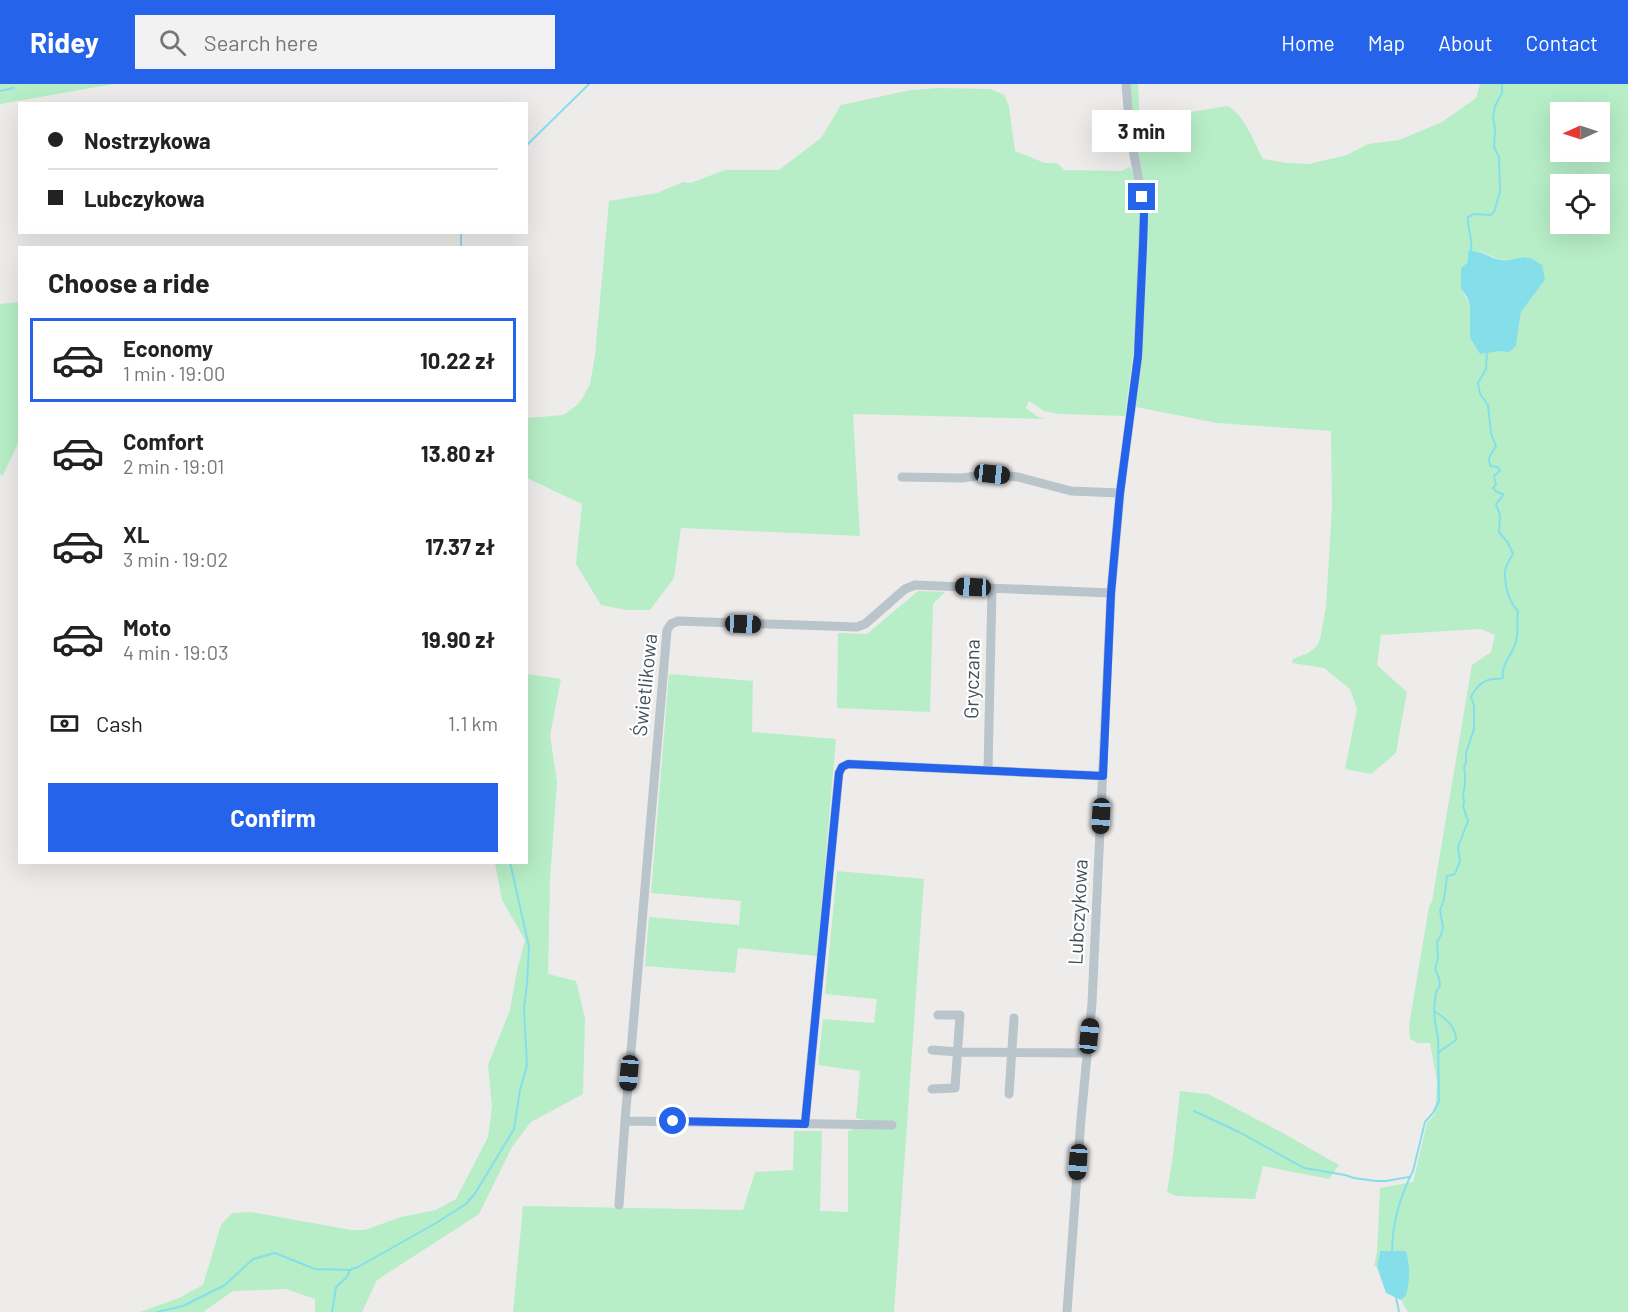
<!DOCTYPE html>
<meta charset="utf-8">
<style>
:root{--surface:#fff;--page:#f2f2f2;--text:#222;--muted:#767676;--line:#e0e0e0;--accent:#2563eb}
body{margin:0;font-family:Barlow,sans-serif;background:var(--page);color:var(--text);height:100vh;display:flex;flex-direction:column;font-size:22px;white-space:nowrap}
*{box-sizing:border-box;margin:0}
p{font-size:20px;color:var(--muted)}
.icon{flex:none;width:33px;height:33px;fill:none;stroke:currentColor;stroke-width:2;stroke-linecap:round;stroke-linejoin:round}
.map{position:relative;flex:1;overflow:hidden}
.details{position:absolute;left:18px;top:162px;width:510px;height:618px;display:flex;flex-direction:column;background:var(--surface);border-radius:0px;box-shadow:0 6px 24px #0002}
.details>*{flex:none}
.banner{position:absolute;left:18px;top:18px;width:510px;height:132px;border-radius:0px;box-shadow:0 6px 24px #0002;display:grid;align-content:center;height:132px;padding:0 30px;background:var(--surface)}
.needle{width:39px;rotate:267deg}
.buttons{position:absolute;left:1550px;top:18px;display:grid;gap:12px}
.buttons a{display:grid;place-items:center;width:60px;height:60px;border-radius:0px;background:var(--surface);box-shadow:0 6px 24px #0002;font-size:30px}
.end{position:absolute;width:27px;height:27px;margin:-14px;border:8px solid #2563eb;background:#fff;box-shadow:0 0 0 3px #fff}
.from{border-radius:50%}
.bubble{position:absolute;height:42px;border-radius:0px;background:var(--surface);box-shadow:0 6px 24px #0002;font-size:20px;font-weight:700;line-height:42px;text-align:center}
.car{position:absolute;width:18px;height:36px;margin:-18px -9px;border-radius:8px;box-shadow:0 0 4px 2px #0007;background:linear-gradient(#222 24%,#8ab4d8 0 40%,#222 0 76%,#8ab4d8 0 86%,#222 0)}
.banner b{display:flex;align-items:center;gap:21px;height:57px;font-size:22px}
.banner b+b{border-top:2px solid var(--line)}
.banner i{width:15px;height:15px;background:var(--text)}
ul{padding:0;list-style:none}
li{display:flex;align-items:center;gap:18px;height:84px;margin:0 12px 9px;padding:0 18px;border:3px solid transparent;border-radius:0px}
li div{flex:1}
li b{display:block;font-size:22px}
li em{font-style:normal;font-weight:700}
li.selected{border-color:var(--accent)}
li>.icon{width:54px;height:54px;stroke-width:1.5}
h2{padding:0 30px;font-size:27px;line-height:72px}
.pay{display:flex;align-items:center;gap:15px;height:66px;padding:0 30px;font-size:22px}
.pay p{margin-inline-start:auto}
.action{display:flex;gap:12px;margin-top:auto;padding:12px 30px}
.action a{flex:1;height:69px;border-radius:0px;background:var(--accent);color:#fff;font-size:24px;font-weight:700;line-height:69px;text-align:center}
header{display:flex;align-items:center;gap:36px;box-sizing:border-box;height:84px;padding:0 30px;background:var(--accent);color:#fff}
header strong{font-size:28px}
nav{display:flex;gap:33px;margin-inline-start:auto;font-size:21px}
.search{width:420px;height:54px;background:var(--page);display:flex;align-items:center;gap:15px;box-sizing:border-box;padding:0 21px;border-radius:0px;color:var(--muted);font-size:22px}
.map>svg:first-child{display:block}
</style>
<header>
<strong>Ridey</strong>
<div class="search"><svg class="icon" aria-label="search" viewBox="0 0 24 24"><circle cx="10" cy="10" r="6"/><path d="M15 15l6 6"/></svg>Search here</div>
<nav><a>Home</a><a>Map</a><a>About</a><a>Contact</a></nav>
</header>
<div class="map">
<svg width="1628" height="1228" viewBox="0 0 1628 1228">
<rect width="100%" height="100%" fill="#eeebeb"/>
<path fill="#b7eec7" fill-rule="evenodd" d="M0,0H114L0,20Z
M1130,0H1138L1140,36L1228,22C1245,32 1254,58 1263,75L1287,79L1309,80L1347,71L1368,60L1399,56L1442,38L1476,14L1480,0H1628V1228H1408L1401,1216C1404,1213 1406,1213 1407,1208C1410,1197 1410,1178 1406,1167H1380L1377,1183L1374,1182L1377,1168L1380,1104L1413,1098L1427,1039L1435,1030L1437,997L1430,959H1418L1410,955L1409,941L1429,823L1432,817L1472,581L1491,568L1495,551L1481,545L1381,551L1377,581L1407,608L1396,669L1371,690L1345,685L1357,625L1350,605L1324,584L1292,579L1293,575L1308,569L1317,562L1320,555L1326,523L1332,423L1331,347L1217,339L1136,323L1143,264V217L1149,123L1133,47ZM1560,28H1599V68H1560ZM1560,100H1599V140H1560ZM1480,167C1497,175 1504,179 1522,173L1545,196L1521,228L1516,262L1480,270L1470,254V221L1461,205V184Z
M939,4L990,5L1004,11L1009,22L1015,67L1045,79H1057L1064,86L1122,87L1129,83L1132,86L1138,111L1141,131L1136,247L1125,332L1059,330L1044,327L1029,317L1026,324L1038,333L1045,335L853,330L860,452L681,444L674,494L650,526H626L601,521L576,480L582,420L527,394V334L563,331L576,322L582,315L590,300L595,271L609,117L657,109L683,98L691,99L725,86H779L821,54L841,21L911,6Z
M19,218V357L3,391H0V220Z
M918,507L945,508L933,520L930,628L837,624L838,549L867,550Z
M527,590L561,595L550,651L557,698L550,797L548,890L576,897L585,934L583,1010L531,1038L512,1063L479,1130L377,1196L362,1228H315V1215L286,1205L233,1207L203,1228H140L179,1214L203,1201L221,1141L232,1129L251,1128L351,1146H365L401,1133L436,1126L456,1115L488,1053L492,1022L488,981L510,926L517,886L525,856L502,816L495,779L526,778Z
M669,590L753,597L752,648L836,655L817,872L738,864L735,889L645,882L649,833L739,841L741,817L651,809Z
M837,787L924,795L894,1228H513L523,1122L743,1126L755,1088L793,1086L794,1047H822L820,1127L848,1128V1047L872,1037L856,1034L860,987L818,981L823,935L874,939L877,915L825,910Z
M1180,1007L1208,1010L1281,1048L1339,1081L1329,1095L1263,1082L1255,1115L1176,1112L1167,1108L1173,1071Z"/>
<path fill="#84dfeb" d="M1468,167C1485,167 1486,173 1501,176C1511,178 1520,171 1529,174C1534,175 1538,179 1542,181L1545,196L1521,228L1516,262L1509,268L1500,267L1480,270L1470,254V221L1467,213L1461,205V184L1468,178Z
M1380,1167H1406C1410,1178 1410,1197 1407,1208C1406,1213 1404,1213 1401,1216L1386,1209L1377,1183Z"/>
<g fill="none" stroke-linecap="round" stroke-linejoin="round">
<path stroke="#84dfeb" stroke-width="2" d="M0,7L14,4
M526,62L589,0
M461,164V148
M1471,168C1473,153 1467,145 1468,133L1474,130L1491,131L1494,128L1500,108L1499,73L1494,63L1495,45L1493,33L1495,22L1502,9V0
M1434,927C1445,934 1456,942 1456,956L1439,968
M1194,1027L1239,1048L1304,1084L1345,1091L1354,1094L1376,1097H1386L1409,1093
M1392,1169C1392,1140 1400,1112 1413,1087L1425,1038L1433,1029L1439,1017L1438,953L1435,938L1434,927L1436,908L1440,902L1439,894L1435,885L1438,874L1437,858L1441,851L1443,844L1440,826L1444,816L1447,792L1455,790L1460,777L1458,763L1468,737L1463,722L1464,718L1463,710L1465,701V691L1464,684L1466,678V669L1474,645V622L1471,613C1476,603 1482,596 1493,595C1496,595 1500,595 1503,594C1501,579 1513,571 1516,557C1519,547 1516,537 1518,527C1509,518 1504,501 1505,487C1506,481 1510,475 1513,470L1508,459L1499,448L1500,431L1496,420L1502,413L1503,410L1497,408L1493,404L1496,400L1494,392L1500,387L1498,383L1490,382L1489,374L1496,362L1491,349L1488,321L1480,310L1478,299L1486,285L1487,268
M1396,1213L1399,1228
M157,1228L183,1222L225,1201L253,1175L275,1169L315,1185L350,1186L358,1183L436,1139L466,1120L476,1108L514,1045L520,1006L527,981L524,924L527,900L529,863L510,778
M332,1228L336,1203L347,1193L350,1186"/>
<path stroke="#b9c4cb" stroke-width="9" d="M902,393L962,394L991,390L1018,393L1071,407L1120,409
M988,686L992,504
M932,966L958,968L1087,969
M932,1005L955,1004L960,931H938
M1009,1010L1014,934
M625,1037L892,1041
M805,1040L839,689L842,683L848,680L1103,692
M619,1121L625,1037L667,546L671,540L678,537L857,543L865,540L905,505L915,501L1111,509
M1067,1228L1081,1035L1092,919L1111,509L1120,409L1138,272L1144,131L1142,113L1130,50L1126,0"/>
</g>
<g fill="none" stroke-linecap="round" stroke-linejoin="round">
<path stroke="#2563eb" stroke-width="8" d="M673,1037L805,1040L839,689L842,683L848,680L1103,692L1111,509L1120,409L1138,272L1143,162L1144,131L1142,113"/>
</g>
<g text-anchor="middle" stroke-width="4.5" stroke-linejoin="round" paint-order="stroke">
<g font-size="20" fill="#445158" stroke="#fff">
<text transform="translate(972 595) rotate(-89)" y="7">Gryczana</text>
<text transform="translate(645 601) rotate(-84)" y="7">Świetlikowa</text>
<text transform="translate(1078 828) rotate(-87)" y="7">Lubczykowa</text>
</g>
</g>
</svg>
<div class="buttons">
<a><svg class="needle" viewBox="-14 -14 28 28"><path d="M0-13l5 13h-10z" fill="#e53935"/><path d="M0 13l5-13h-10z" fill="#767676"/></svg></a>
<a><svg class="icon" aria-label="locate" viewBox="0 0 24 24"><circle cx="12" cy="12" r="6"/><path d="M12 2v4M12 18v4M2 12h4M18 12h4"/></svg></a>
</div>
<i class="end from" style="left:673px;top:1037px"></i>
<i class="end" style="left:1142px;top:113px"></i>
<div class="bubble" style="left:1092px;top:26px;width:99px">3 min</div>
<i class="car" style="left:992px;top:390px;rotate:96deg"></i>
<i class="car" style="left:973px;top:503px;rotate:273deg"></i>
<i class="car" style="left:743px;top:540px;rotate:92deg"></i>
<i class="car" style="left:1101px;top:732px;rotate:183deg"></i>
<i class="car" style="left:1089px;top:952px;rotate:6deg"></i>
<i class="car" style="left:629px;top:989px;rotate:185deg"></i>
<i class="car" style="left:1078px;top:1078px;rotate:184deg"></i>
<div class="banner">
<b><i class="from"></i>Nostrzykowa</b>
<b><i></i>Lubczykowa</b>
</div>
<section class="details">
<h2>Choose a ride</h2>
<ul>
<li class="selected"><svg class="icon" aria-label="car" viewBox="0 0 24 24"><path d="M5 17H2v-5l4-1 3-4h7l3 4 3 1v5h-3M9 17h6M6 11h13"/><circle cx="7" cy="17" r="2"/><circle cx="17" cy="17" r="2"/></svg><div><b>Economy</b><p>1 min · 19:00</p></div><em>10.22 zł</em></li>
<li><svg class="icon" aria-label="car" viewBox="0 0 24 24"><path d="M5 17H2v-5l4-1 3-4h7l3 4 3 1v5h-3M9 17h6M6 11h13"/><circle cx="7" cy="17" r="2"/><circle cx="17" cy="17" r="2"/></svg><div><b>Comfort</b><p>2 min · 19:01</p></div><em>13.80 zł</em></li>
<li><svg class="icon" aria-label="car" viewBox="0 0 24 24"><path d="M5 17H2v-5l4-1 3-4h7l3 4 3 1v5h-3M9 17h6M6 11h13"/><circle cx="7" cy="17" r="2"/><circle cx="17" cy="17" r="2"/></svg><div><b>XL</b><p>3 min · 19:02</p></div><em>17.37 zł</em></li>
<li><svg class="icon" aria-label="car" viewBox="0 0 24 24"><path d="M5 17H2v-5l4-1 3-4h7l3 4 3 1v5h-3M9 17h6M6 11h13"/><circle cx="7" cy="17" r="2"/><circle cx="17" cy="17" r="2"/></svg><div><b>Moto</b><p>4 min · 19:03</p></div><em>19.90 zł</em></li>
</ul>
<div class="pay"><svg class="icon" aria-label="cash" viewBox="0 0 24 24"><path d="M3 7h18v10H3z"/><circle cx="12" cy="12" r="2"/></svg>Cash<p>1.1 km</p></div>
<div class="action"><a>Confirm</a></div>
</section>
</div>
